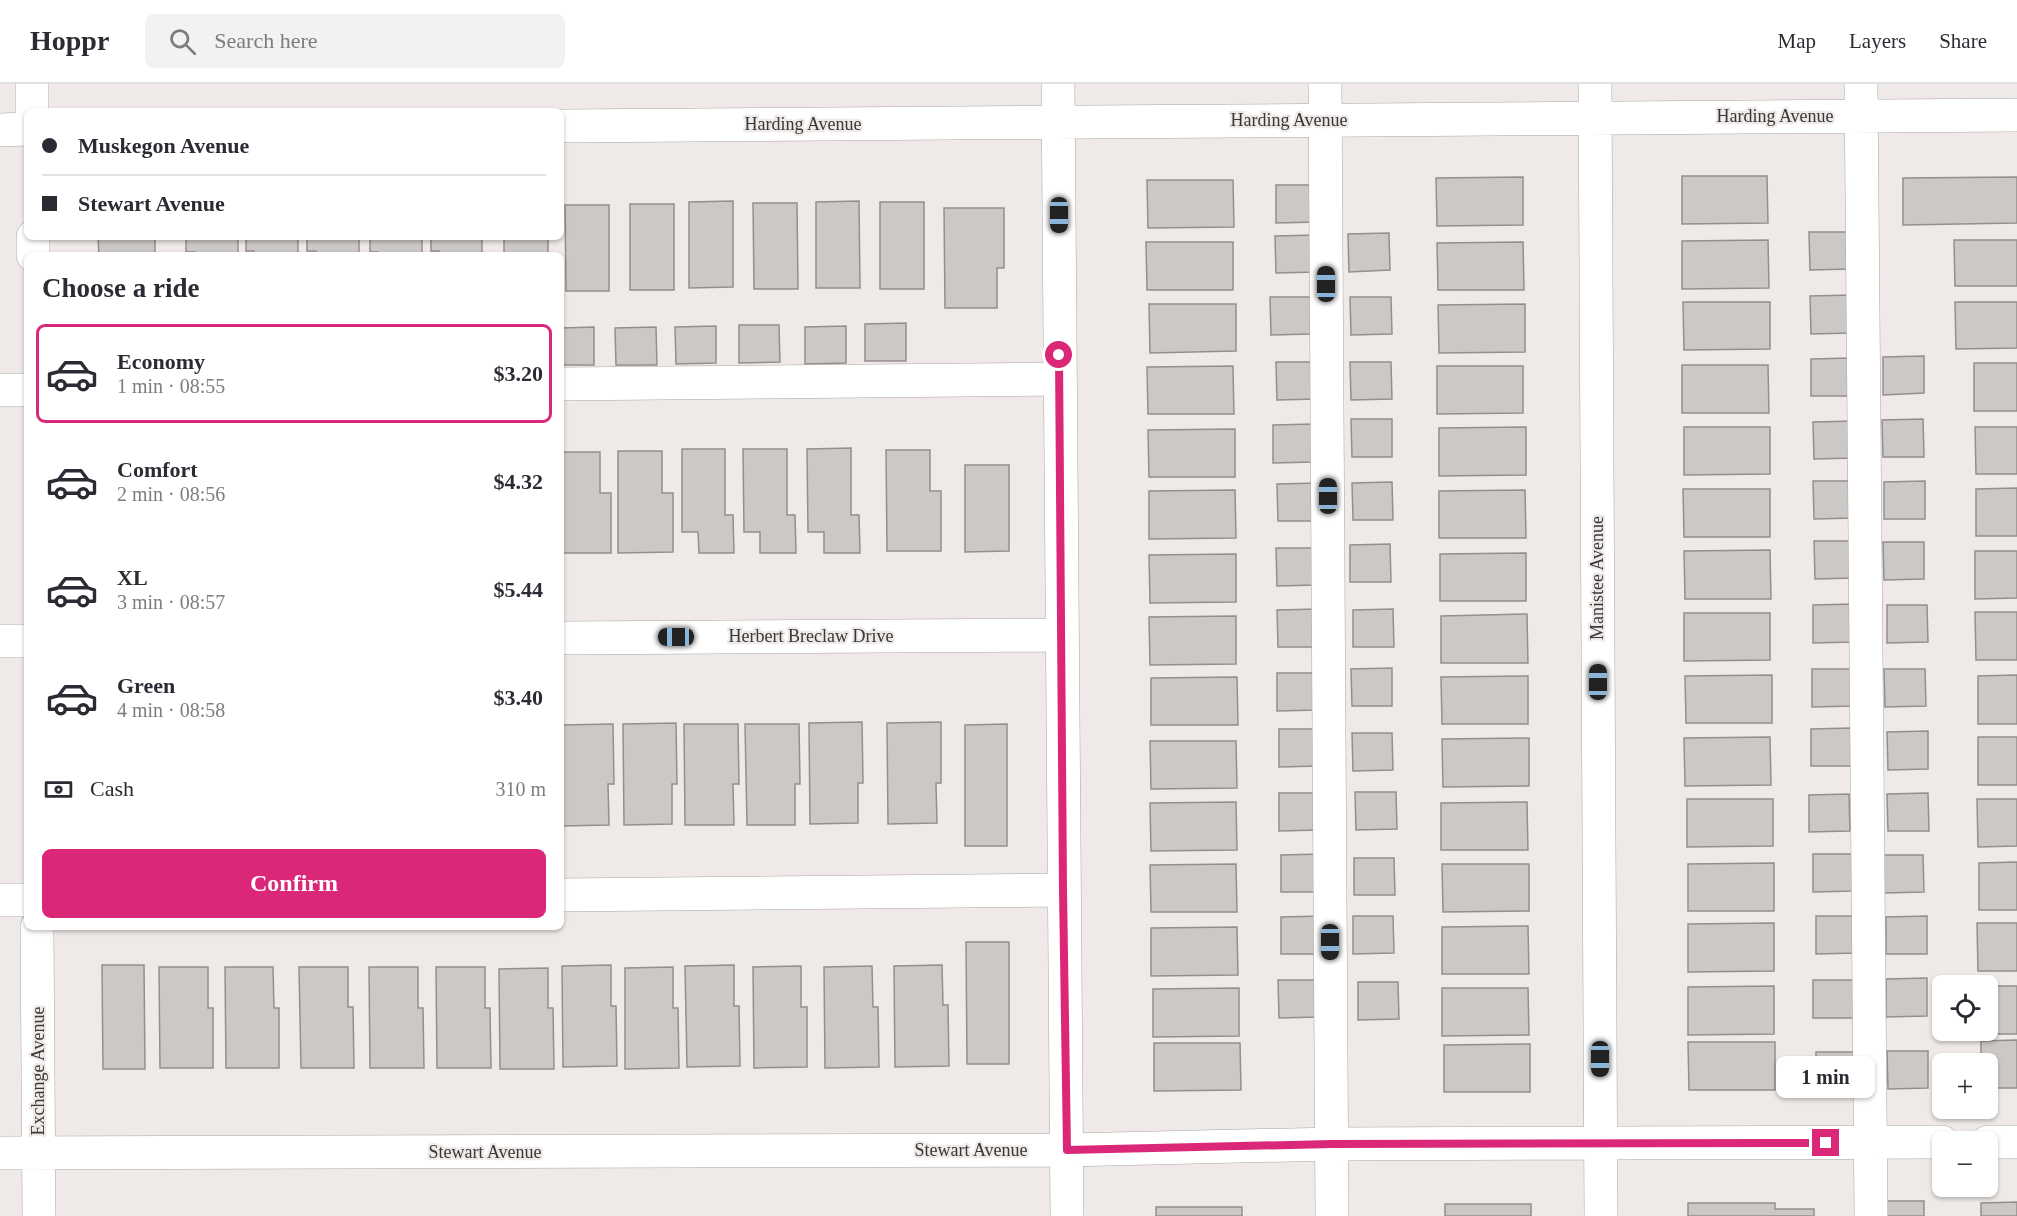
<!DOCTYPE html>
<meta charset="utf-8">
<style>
:root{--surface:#fff;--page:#f2f2f3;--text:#2b2b33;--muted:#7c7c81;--line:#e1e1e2;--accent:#db2777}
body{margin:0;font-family:"Times New Roman",serif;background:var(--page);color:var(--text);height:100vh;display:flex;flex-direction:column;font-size:22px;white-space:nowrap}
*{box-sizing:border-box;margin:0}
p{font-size:20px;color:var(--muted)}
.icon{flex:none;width:33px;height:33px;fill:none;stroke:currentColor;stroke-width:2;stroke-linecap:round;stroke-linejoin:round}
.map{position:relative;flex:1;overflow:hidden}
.side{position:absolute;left:24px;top:168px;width:540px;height:678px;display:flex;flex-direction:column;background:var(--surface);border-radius:9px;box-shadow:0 2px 4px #0004}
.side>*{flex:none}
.hud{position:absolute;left:24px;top:24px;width:540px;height:132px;border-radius:9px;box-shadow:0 2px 4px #0004;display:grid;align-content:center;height:132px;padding:0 18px;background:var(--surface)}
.tools{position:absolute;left:1932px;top:891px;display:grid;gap:12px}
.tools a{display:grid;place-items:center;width:66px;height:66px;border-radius:9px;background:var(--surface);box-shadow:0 2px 4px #0004;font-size:30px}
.end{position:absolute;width:27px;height:27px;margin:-14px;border:8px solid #db2777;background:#fff;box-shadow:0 0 0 3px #fff}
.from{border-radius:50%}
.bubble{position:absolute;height:42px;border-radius:9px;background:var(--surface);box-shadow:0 2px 4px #0004;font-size:20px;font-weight:800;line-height:42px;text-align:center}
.car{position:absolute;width:18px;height:36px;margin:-18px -9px;border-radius:8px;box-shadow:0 0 4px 2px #0007;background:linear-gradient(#222 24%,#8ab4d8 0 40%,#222 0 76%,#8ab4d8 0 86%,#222 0)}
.hud b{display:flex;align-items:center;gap:21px;height:57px;font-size:22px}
.hud b+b{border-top:2px solid var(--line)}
.hud i{width:15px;height:15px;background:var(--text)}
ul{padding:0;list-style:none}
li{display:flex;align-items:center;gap:18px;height:99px;margin:0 12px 9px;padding:0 6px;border:3px solid transparent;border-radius:9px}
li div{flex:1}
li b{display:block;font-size:22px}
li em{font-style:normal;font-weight:800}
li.current{border-color:var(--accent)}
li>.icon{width:54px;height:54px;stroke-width:1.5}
h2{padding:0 18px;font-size:27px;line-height:72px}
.pay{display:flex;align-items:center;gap:15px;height:66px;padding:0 18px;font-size:22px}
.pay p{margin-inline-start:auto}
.action{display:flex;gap:12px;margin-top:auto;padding:12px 18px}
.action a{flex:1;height:69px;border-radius:9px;background:var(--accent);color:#fff;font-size:24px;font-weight:800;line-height:69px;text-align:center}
header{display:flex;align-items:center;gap:36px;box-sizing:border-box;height:84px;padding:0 30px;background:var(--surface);border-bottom:2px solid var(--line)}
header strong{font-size:28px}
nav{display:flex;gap:33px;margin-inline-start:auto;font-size:21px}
.search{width:420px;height:54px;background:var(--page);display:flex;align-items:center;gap:15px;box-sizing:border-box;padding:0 21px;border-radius:9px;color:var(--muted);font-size:22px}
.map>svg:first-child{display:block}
</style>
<header>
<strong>Hoppr</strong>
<div class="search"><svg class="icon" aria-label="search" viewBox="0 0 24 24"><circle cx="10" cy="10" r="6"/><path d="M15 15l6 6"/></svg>Search here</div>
<nav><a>Map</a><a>Layers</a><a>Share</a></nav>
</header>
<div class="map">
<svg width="2017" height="1132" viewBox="0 0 2017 1132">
<rect width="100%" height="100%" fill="#efeae8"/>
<path fill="#ccc8c5" stroke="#948f8d" stroke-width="1.5" d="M1682,92H1767L1768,139L1682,140Z
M1523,93V141L1437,142L1436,94Z
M2017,93V139L1903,141V94Z
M1147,96H1233L1234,143L1148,144Z
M1276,101H1316L1317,138L1276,139Z
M733,117V203L689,204V118Z
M859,117L860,204H816V118Z
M880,118H924V205H880Z
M753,119H797L798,205H754Z
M630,120H674V206H630Z
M565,121H609V207H566Z
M944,124H1004V184H997V224H945Z
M1809,148H1850V185L1810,186Z
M1389,149L1390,186L1349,188L1348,150Z
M1316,151V188L1276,189L1275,152Z
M98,153H155V171H99Z
M186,153H238V171H195V168H186Z
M246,153H298V171H254V167H246Z
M307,153H359V171H316V167H307Z
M370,153H422V171H378V168H370Z
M431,153H482V171H439V167H431Z
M504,153H548V171H504Z
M1768,156L1769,204L1682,205V157Z
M1954,156H2017V202H1955Z
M1146,158H1233V206H1147Z
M1523,158L1524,206H1438L1437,159Z
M1851,211V249L1811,250L1810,212Z
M1270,213H1311L1312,250L1271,251Z
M1350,213H1391L1392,250L1351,251Z
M1683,218H1770V265L1684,266Z
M1955,218H2017V264L1956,265Z
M1149,220H1236V267L1150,269Z
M1525,220V268L1439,269L1438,221Z
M906,239V277H865V240Z
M739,241H779L780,278L739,279Z
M716,242V279L676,280L675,243Z
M846,242V279L805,280V243Z
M594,243V281H561V244Z
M656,243L657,281H616L615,244Z
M1924,272V309L1883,311V273Z
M1851,274L1852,312H1811V275Z
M1276,278H1317V315L1277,316Z
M1350,278H1391L1392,315L1351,316Z
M1974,279H2017V327H1974Z
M1682,281H1768L1769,329H1682Z
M1233,282L1234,330H1148L1147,283Z
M1437,282H1523V329L1437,330Z
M1351,335H1392V373H1352Z
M1923,335L1924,373H1883L1882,336Z
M1854,337L1855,374L1814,375L1813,338Z
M1313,340L1314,378L1273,379V341Z
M1526,343V391L1439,392V344Z
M1684,343H1770V390L1684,391Z
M1975,343H2017V390H1976Z
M1235,345V393H1149L1148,346Z
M851,364V431H859L860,469H824V448H808L807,365Z
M682,365H725V431H733L734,469H699L698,448H682Z
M743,365H787V431H795L796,469H760V448H744Z
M886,366H930V407H941V467H887Z
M618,367H662V409H673V468L618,469Z
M561,368H600V409H611V469H561Z
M965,381H1009V467L965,468Z
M1813,397H1854L1855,434L1814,435Z
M1925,397V435H1884V398Z
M1392,398L1393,436H1353L1352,399Z
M1318,399L1319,437H1278L1277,400Z
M2017,404V452H1976V405Z
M1683,405H1770V453H1684Z
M1235,406L1236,454L1149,455V407Z
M1525,406L1526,454H1439V407Z
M1814,457H1855L1856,494L1815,495Z
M1883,458H1924V495L1884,496Z
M1390,460L1391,498H1350V461Z
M1276,464H1317V501L1277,502Z
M1770,466L1771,515H1685L1684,467Z
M1975,467H2017V514L1975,515Z
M1526,469V517H1440V470Z
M1236,470V518L1150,519L1149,471Z
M1853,520L1854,558L1813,559V521Z
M1887,521H1927L1928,558L1887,559Z
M1318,525L1319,563H1278L1277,526Z
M1393,525L1394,563H1353V526Z
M1975,528H2017V576H1976Z
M1684,529H1770V576L1684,577Z
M1527,530L1528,579H1441V532Z
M1236,532V580L1150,581L1149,533Z
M1392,584V622H1352L1351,585Z
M1812,585H1852L1853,622L1812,623Z
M1884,585H1925L1926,622L1885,623Z
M1277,589H1317L1318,626L1277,627Z
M1772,591V639H1686L1685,592Z
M2017,591V640H1978V592Z
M1528,592V640H1442L1441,593Z
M1237,593L1238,641H1151V594Z
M862,638L863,699H858V739L810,740L809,639Z
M941,638V699H936L937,739L888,740L887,639Z
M676,639L677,700H672V740L624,741L623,640Z
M613,640L614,700H608L609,741L561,742V641Z
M684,640H738L739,700H733L734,741H685Z
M745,640H799L800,700H795V741H747Z
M1007,640V762H965V641Z
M1851,644L1852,682H1811V645Z
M1279,645H1319L1320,682L1279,683Z
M1928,647V685L1888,686L1887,648Z
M1352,649H1392L1393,686L1353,687Z
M1770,653L1771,701L1685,702L1684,654Z
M1978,653H2017V701H1978Z
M1529,654V702L1443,703L1442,655Z
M1150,657H1236L1237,704L1151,705Z
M1355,708H1396L1397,745L1356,746Z
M1279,709H1320V746L1279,747Z
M1928,709L1929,747H1888L1887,710Z
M1849,710L1850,747L1809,748V711Z
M1687,715H1773V762L1687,763Z
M1977,715H2017V762L1978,763Z
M1236,718L1237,766L1151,767L1150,719Z
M1527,718L1528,766H1441V719Z
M1321,770L1322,808H1281V771Z
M1813,770H1853L1854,807L1813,808Z
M1882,771H1923L1924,808L1883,809Z
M1354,774H1394L1395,811H1354Z
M2017,778V826H1979V779Z
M1774,779V827H1688V780Z
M1236,780L1237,828H1151L1150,781Z
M1442,780H1529V827L1443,828Z
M1321,832L1322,870H1281V833Z
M1353,832H1393L1394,869L1353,870Z
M1816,832H1856L1857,869L1816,870Z
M1927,832V870H1886V833Z
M1774,839V887L1688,888V840Z
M1977,839H2017V887H1978Z
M1528,842L1529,890H1442V843Z
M1237,843L1238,891L1151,892V844Z
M966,858H1009V980H967Z
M102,881H144L145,985H103Z
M611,881V922H616L617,982L563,983L562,882Z
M734,881V922H739L740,982L687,983L685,882Z
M942,881L943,921H948L949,982L895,983L894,882Z
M801,882V923H807V983L754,984L753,883Z
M872,882L873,923H878L879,983L825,984L824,883Z
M159,883H208V924H213V984H160Z
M225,883H273L274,924H279V984H226Z
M299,883H348V923H353L354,984H301Z
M369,883H418V924H423L424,984H370Z
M436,883H485V924H490L491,984H437Z
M673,883V924H678L679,984L625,985V884Z
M548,884V924H553L554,985H500L499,885Z
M1927,894V932L1886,933V895Z
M1278,896H1319V933L1279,934Z
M1813,896H1853L1854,934H1813Z
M1358,898H1398L1399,935L1358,936Z
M1774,902V950L1688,951V903Z
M1988,902H2017V950H1979V946H1988Z
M1239,904V952L1153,953V905Z
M1442,904H1528L1529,951L1442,952Z
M2017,956V1004H1988V980H1981V957Z
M1688,958H1775V1006H1689Z
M1154,959H1240L1241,1006L1154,1007Z
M1530,960V1008H1444V961Z
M1887,967H1928V1004L1888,1005Z
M1816,968H1856L1857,1005L1816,1006Z
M1886,1117H1924V1132H1886Z
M2017,1118V1132H1981V1119Z
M1688,1119H1775V1125H1814V1132H1688Z
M1445,1120H1531V1132H1445Z
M1156,1123H1242V1132H1156Z"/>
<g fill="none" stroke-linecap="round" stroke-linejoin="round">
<g stroke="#a9a5a3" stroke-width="34">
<path id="minor" d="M32,0V27
M1058,0L1067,1132
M1325,0L1332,1132
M1595,0L1601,1132
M1861,0L1871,1132
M561,42L2017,31
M0,46L27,45
M33,153V171
M561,300L1060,295
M0,306H27
M561,554L1061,551
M0,557H27
M561,811L1063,806
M0,816H27
M37,843L39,1132
M1988,1058H2017
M0,1069L1067,1066L1332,1060L1942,1058"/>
</g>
<use href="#minor" stroke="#fff" stroke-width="33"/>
</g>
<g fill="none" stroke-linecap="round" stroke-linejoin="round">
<path stroke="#db2777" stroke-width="8" d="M1059,271L1063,806L1067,1066L1332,1060L1826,1059"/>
</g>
<g text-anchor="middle" stroke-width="4.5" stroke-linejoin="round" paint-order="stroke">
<g font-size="18" fill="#393737" stroke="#efeae8">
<text x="1775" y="38">Harding Avenue</text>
<text x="1289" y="42">Harding Avenue</text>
<text x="803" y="46">Harding Avenue</text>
<text transform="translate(1597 494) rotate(-90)" y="6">Manistee Avenue</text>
<text x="811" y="558">Herbert Breclaw Drive</text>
<text transform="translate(38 987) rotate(-90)" y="6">Exchange Avenue</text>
<text x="971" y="1072">Stewart Avenue</text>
<text x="485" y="1074">Stewart Avenue</text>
</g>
</g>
</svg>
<div class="tools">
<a><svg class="icon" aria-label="locate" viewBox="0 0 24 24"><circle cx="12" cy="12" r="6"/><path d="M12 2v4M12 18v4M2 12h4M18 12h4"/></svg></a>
<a>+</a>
<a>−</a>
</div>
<i class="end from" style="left:1059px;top:271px"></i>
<i class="end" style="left:1826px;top:1059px"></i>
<div class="bubble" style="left:1776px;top:972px;width:99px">1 min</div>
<i class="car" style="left:1059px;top:131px;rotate:180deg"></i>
<i class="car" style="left:1326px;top:200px;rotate:0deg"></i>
<i class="car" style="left:1328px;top:412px;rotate:0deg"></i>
<i class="car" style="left:676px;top:553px;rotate:270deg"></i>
<i class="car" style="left:1598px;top:598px;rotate:0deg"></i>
<i class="car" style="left:1330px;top:858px;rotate:180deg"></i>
<i class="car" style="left:1600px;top:975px;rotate:180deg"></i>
<div class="hud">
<b><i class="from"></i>Muskegon Avenue</b>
<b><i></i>Stewart Avenue</b>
</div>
<section class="side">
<h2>Choose a ride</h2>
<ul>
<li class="current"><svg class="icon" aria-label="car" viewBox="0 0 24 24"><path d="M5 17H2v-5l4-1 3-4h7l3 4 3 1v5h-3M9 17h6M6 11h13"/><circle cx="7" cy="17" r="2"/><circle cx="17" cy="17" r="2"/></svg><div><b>Economy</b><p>1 min · 08:55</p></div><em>$3.20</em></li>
<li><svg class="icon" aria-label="car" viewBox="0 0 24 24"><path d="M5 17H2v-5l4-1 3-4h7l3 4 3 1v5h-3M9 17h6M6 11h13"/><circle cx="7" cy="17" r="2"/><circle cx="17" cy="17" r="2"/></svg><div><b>Comfort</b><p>2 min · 08:56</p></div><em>$4.32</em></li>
<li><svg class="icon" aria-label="car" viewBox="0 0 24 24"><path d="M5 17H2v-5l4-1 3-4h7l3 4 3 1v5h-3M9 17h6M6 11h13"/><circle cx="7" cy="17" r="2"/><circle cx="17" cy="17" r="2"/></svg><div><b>XL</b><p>3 min · 08:57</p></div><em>$5.44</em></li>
<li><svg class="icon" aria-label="car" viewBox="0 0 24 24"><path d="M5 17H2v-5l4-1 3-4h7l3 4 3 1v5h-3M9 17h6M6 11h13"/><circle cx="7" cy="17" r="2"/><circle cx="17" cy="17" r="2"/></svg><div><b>Green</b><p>4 min · 08:58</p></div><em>$3.40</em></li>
</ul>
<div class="pay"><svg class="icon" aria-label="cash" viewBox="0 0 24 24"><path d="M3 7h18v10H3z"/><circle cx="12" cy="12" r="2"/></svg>Cash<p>310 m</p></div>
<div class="action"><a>Confirm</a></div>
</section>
</div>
